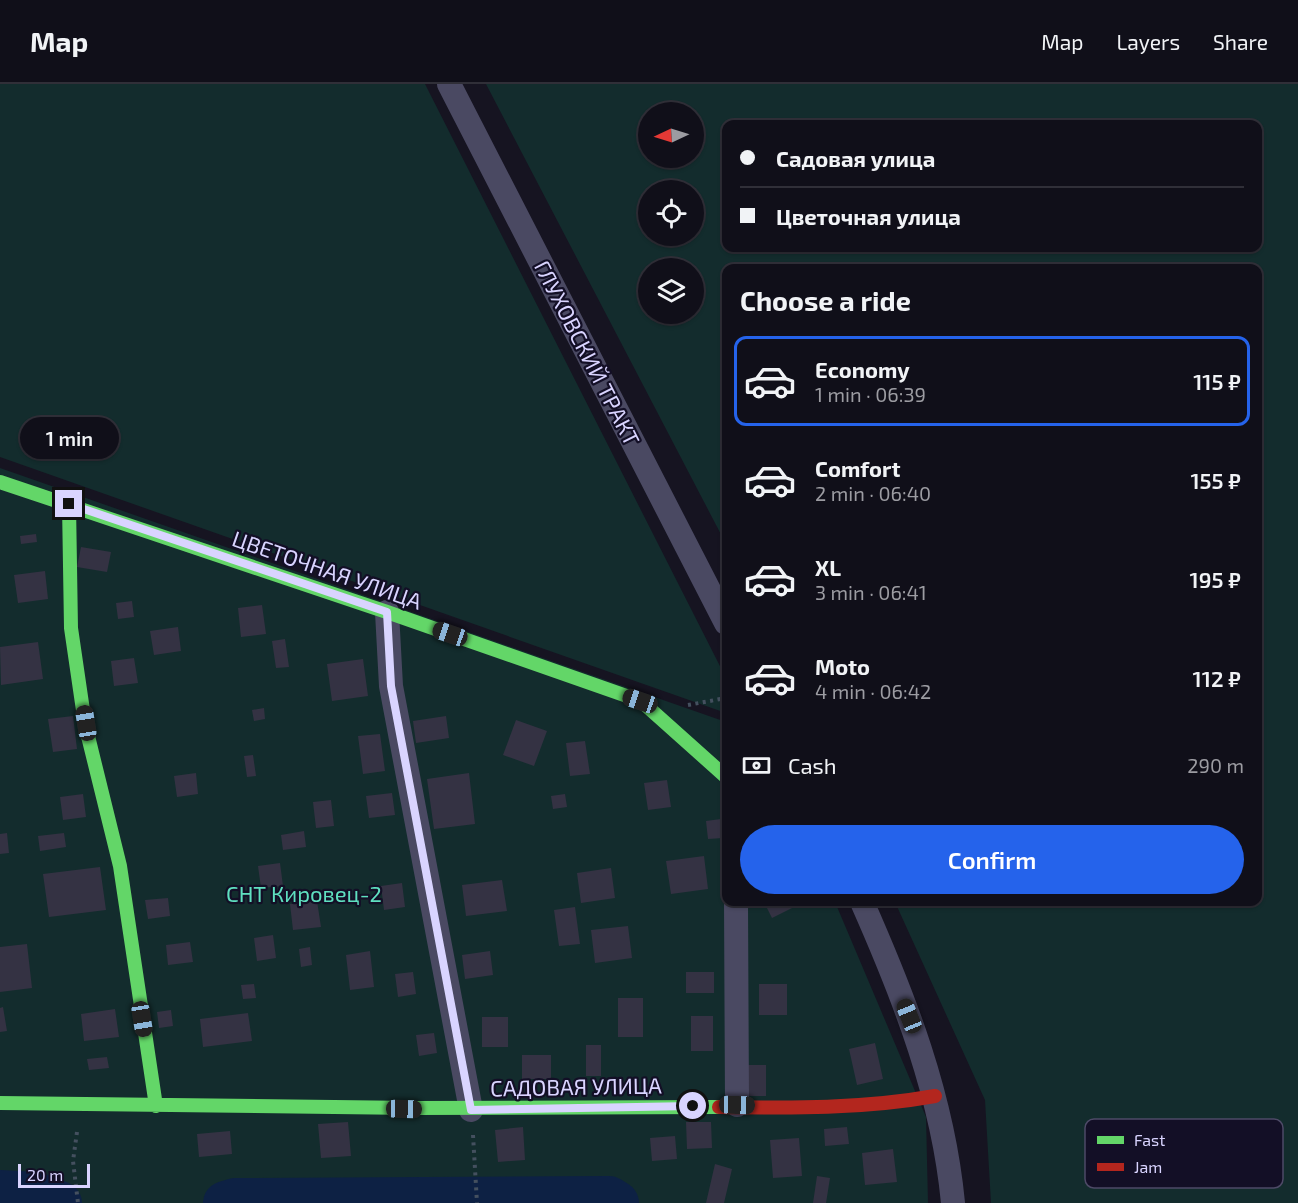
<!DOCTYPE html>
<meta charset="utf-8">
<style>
:root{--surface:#100f19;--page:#191822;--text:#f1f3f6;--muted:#9c9ca2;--line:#302f38;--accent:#2563eb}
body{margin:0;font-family:"Exo 2",sans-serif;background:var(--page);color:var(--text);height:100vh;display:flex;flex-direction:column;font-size:22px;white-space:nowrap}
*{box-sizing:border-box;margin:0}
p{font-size:20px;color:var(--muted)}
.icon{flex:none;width:33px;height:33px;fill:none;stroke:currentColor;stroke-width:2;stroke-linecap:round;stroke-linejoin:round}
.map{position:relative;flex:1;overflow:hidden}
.side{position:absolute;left:722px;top:180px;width:540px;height:642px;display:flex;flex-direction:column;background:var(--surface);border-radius:12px;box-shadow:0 2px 4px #0004,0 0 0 2px var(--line)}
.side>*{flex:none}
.banner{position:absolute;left:722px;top:36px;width:540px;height:132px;border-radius:12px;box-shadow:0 2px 4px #0004,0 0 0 2px var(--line);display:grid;align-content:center;height:132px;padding:0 18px;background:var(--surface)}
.needle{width:39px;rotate:266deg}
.tools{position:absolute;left:638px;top:18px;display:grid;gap:12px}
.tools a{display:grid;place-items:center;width:66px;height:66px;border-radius:50%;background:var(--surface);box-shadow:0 2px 4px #0004,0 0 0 2px var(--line);font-size:30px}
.scale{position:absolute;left:18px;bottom:15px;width:72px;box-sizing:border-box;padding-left:6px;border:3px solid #d9d4ff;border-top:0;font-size:16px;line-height:21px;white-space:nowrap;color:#d9d4ff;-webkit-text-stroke:4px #130f26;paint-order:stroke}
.end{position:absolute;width:27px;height:27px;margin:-14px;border:8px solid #d9d4ff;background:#111;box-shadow:0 0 0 3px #111}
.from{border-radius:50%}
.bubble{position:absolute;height:42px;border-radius:21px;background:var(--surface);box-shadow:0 2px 4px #0004,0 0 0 2px var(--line);font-size:20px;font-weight:600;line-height:42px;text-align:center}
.car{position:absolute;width:18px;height:36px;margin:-18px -9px;border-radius:8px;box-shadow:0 0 4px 2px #0007;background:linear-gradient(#222 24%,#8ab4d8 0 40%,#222 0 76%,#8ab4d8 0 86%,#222 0)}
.banner b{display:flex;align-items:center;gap:21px;height:57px;font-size:22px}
.banner b+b{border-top:2px solid var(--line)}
.banner i{width:15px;height:15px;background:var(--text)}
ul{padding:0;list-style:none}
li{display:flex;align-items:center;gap:18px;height:90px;margin:0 12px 9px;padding:0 6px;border:3px solid transparent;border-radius:12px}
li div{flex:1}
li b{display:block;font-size:22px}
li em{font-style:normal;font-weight:600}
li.active{border-color:var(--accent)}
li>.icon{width:54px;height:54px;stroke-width:1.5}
h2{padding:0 18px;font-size:27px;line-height:72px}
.pay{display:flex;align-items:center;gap:15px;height:66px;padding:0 18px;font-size:22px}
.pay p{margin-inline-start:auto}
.primary-button{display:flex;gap:12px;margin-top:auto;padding:12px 18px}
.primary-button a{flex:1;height:69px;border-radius:36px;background:var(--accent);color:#fff;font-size:24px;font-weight:600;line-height:69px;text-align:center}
header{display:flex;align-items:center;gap:36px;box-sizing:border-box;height:84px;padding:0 30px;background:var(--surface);border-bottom:2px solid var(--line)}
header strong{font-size:28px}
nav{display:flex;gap:33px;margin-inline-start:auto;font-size:21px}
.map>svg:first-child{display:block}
</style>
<header>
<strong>Map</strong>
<nav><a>Map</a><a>Layers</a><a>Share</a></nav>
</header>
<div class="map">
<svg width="1298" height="1119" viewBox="0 0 1298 1119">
<rect width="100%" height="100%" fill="#161421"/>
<path fill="#132c2d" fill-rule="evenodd" d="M0,0H425L726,594V629L0,373Z
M486,0H1298V1119H991L985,1016L895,818H1257V184H726V460ZM648,28H693V74H648ZM726,40H1257V164H726ZM693,106V152H648V106ZM648,184H693V230H648Z
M0,384L726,638V818H835L926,1033L928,1119H637L616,1106L235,1116L225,1119H60L36,1110L0,1108Z"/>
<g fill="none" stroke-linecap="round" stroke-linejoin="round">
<path stroke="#0d2144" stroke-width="44" d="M0,1108L36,1110L60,1119
M225,1119L235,1116L609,1114L617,1119"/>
</g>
<path fill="#343243" d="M36,450L37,458L21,460L20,452Z
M81,463L111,468L107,488L77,483Z
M45,487L48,515L18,519L14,491Z
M132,517L134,533L118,535L116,519Z
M262,521L266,550L241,553L238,524Z
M178,543L181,567L154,571L150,547Z
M285,555L289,583L276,584L272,557Z
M38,558L43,595L1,601L0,563Z
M134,574L138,599L114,602L111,577Z
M363,575L368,612L332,617L327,580Z
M264,624L265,635L254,637L252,626Z
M73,632L77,665L53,668L48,635Z
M446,632L449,654L416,659L413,637Z
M516,636L547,647L534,682L503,671Z
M380,650L385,687L363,690L358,652Z
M585,657L590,690L570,692L566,659Z
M253,671L256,692L247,693L244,672Z
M196,689L198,710L177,713L174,692Z
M469,689L475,740L434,745L427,695Z
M667,696L671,723L648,726L644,699Z
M392,709L395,731L369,734L366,712Z
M83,710L86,733L63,736L60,713Z
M565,710L567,723L553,725L551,712Z
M331,716L334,742L316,744L313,718Z
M721,735L723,754L708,755L706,737Z
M304,747L306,763L283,766L281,751Z
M7,749L9,769L0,770V750Z
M64,749L66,763L40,767L38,752Z
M704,772L708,805L671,810L666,777Z
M280,779L283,802L261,804L258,782Z
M100,783L106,826L49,833L43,790Z
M611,784L615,814L581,819L577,789Z
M502,796L507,827L466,832L462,801Z
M402,799L405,823L384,826L381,802Z
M168,814L170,832L148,835L145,816Z
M317,817L321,843L293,846L290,820Z
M764,818H804L772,834Z
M575,823L580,860L559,862L554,826Z
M628,842L632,874L595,879L591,846Z
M273,851L276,874L257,877L254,854Z
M190,858L193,878L168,881L166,861Z
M27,860L32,904L0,908V863Z
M310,863L312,881L301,883L299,865Z
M370,867L374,903L350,906L346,871Z
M490,867L493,891L465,895L462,871Z
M413,888L416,910L398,913L395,890Z
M686,888H714V909H686Z
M254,900L256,914L243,915L241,901Z
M759,900H787V931H759Z
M618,914H643V953H618Z
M3,923L7,947L0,948V924Z
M115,925L119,953L84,957L81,930Z
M171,926L173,942L159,944L157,928Z
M248,929L252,957L203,963L200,935Z
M691,932H713V967H691Z
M482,933H508V963H482Z
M434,949L437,969L419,972L416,951Z
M875,959L883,995L857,1001L849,965Z
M586,961H601V992H586Z
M522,971H551V995H522Z
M107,973L109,984L89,986L87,975Z
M745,981H766V1012H745Z
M348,1038L351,1072L321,1074L318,1040Z
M686,1038H711L712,1064L687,1065Z
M523,1043L525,1076L498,1078L495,1046Z
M847,1043L849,1060L825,1062L824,1045Z
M230,1047L232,1070L199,1073L197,1050Z
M675,1052L677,1075L652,1077L650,1054Z
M799,1054L802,1092L773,1094L770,1056Z
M893,1065L897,1098L865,1101L862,1069Z
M715,1080L732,1085L724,1119H706Z
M817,1092L830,1094L826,1119H813Z"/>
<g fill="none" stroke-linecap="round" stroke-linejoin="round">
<path stroke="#44505f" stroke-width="4" stroke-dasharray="3 4.5" stroke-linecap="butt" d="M688,621L726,614
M77,1048L73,1077L78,1119
M473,1051L477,1119"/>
<path stroke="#4a4962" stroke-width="24" d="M449,0L726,539
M387,528L391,602L471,1026
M736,818L737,1021
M862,818C905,915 943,1013 953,1119"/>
<path stroke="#63d668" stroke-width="14" d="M0,398L387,528L641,617L726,693
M69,420L71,544L85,640L120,782L156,1022
M0,1019L414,1024L719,1023"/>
<path stroke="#b3261e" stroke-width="14" d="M719,1023C792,1024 863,1025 935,1012"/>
</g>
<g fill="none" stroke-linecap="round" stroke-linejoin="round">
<path stroke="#d9d4ff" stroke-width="8" d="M69,420L387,528L391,602L471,1026L693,1022"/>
</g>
<g text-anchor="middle" stroke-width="4.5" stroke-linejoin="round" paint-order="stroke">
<g font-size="22" fill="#d9d4ff" stroke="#130f26">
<text transform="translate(587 269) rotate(63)" y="8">ГЛУХОВСКИЙ ТРАКТ</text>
<text transform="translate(327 486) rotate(19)" y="8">ЦВЕТОЧНАЯ УЛИЦА</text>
<text transform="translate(576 1003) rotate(-1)" y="8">САДОВАЯ УЛИЦА</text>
</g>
<g font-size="22" fill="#5fe0c0" stroke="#130f26">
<text x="304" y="818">СНТ Кировец-2</text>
</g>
</g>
<rect x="1085" y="1035" width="198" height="69" rx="9" fill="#130f26" stroke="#4e4a67" stroke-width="1.5"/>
<rect x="1097" y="1052" width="27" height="8" fill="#63d668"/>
<rect x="1097" y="1079" width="27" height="8" fill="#b3261e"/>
<g font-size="16" fill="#d9d4ff">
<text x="1134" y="1062">Fast</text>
<text x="1134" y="1089">Jam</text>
</g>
</svg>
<div class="tools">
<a><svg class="needle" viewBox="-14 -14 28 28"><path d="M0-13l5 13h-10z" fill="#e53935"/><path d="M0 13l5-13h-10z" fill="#9c9ca2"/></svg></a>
<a><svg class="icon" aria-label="locate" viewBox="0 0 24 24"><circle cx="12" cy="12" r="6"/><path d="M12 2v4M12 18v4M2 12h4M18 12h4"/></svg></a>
<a><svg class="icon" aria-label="layers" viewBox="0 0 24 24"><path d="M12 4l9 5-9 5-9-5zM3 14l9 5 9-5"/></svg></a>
</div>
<div class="scale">20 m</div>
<i class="end from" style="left:693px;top:1022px"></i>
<i class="end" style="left:69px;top:420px"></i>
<div class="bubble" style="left:20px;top:333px;width:99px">1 min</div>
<i class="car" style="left:450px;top:550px;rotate:289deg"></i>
<i class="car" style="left:640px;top:617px;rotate:289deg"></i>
<i class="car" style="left:86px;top:639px;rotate:351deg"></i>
<i class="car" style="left:909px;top:932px;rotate:338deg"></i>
<i class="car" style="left:142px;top:935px;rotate:171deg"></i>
<i class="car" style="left:737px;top:1021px;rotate:91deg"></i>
<i class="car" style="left:404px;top:1025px;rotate:91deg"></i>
<div class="banner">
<b><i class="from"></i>Садовая улица</b>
<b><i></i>Цветочная улица</b>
</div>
<section class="side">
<h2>Choose a ride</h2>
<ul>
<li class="active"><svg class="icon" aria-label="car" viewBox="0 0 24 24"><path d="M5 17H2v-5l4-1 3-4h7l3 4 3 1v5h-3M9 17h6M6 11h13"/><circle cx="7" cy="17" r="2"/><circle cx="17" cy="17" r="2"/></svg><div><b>Economy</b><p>1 min · 06:39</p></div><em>115 ₽</em></li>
<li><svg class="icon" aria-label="car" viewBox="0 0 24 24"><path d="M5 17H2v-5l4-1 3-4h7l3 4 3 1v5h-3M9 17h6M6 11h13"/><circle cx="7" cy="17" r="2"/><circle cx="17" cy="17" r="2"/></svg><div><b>Comfort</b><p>2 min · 06:40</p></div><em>155 ₽</em></li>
<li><svg class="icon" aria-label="car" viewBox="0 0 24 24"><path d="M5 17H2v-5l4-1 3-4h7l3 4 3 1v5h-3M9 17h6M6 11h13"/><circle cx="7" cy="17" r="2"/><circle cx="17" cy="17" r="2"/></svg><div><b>XL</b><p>3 min · 06:41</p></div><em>195 ₽</em></li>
<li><svg class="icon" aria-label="car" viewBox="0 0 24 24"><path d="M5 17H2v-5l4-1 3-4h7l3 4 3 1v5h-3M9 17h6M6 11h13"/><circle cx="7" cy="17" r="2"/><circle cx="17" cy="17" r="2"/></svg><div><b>Moto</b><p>4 min · 06:42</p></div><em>112 ₽</em></li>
</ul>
<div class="pay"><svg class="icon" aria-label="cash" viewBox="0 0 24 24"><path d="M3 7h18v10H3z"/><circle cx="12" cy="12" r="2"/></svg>Cash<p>290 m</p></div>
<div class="primary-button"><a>Confirm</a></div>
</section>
</div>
